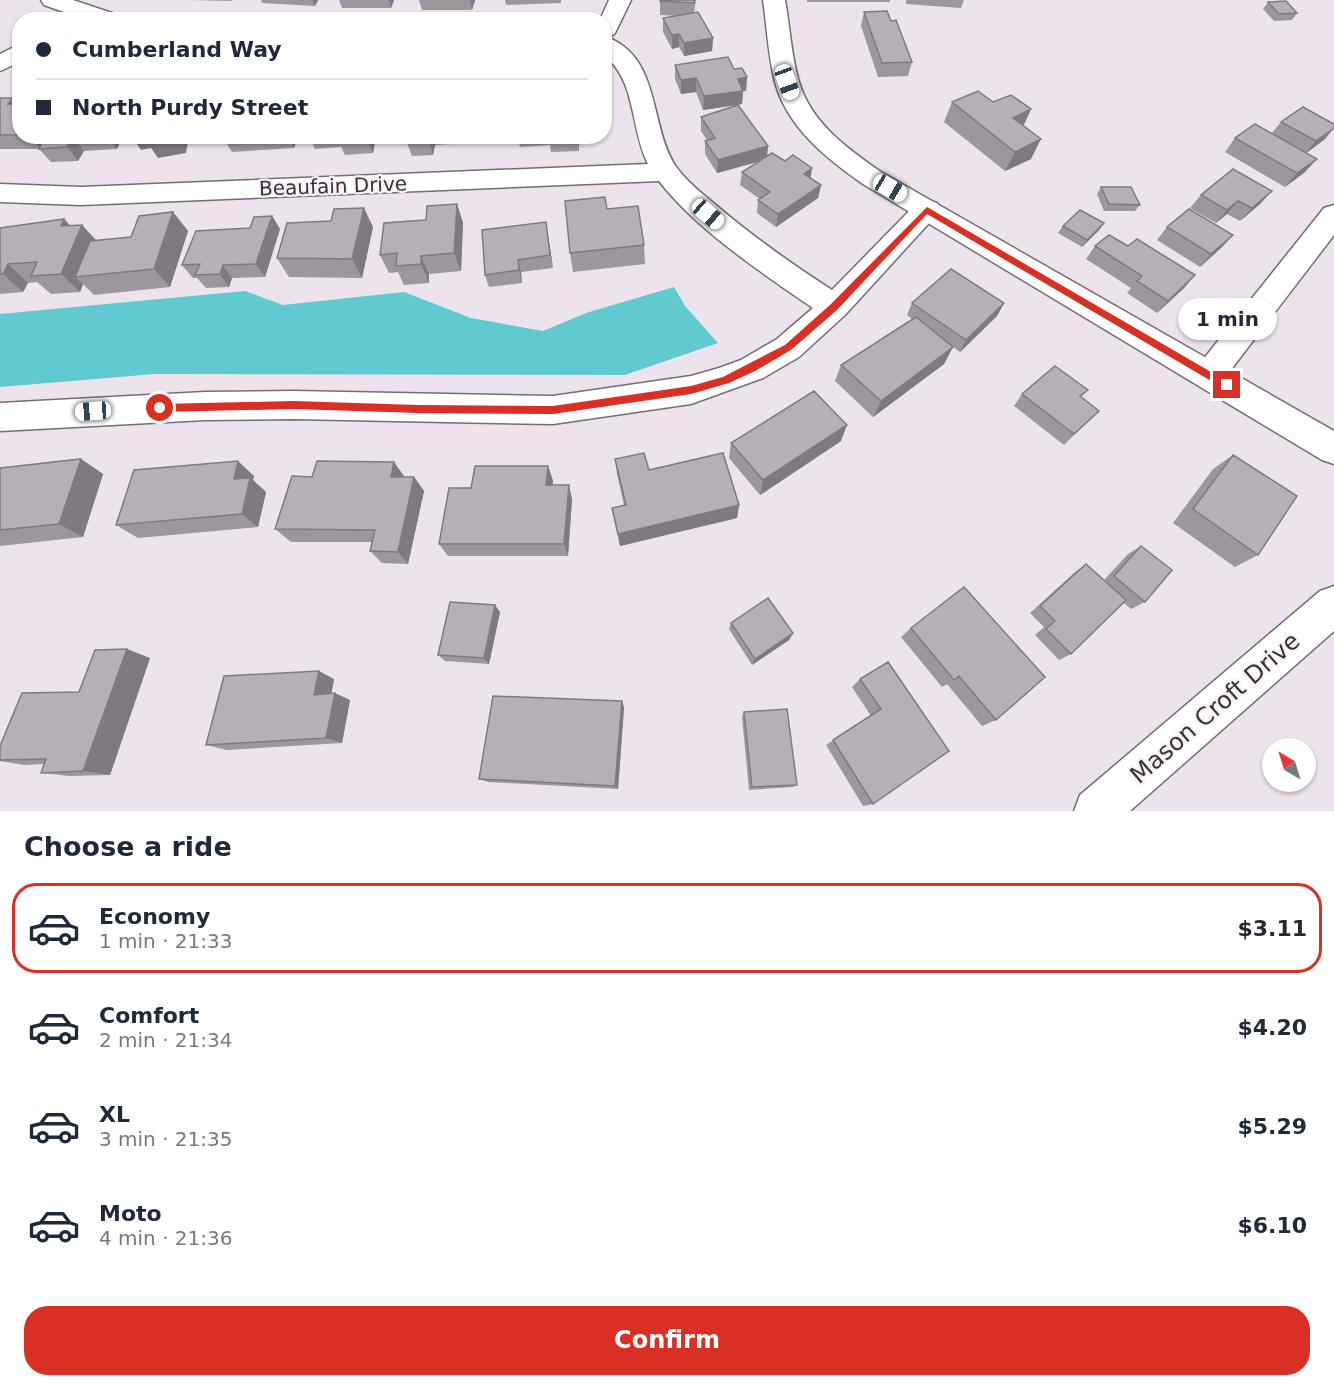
<!DOCTYPE html>
<meta charset="utf-8">
<style>
:root{--surface:#fff;--page:#f6f6f7;--text:#1f2937;--muted:#747a83;--line:#e0e1e3;--accent:#d93025}
body{margin:0;font-family:"DejaVu Sans",sans-serif;background:var(--page);color:var(--text);height:100vh;display:flex;flex-direction:column;font-size:22px;white-space:nowrap}
*{box-sizing:border-box;margin:0}
p{font-size:20px;color:var(--muted)}
.icon{flex:none;width:33px;height:33px;fill:none;stroke:currentColor;stroke-width:2;stroke-linecap:round;stroke-linejoin:round}
.map{position:relative;height:811px;overflow:hidden}
.details{display:flex;flex-direction:column;background:var(--surface);flex:1}
.details>*{flex:none}
.hud{position:absolute;left:12px;top:12px;width:600px;height:132px;border-radius:24px;box-shadow:0 2px 4px #0004;display:grid;align-content:center;height:132px;padding:0 24px;background:var(--surface)}
.needle{width:39px;rotate:322deg}
.fabs{position:absolute;left:1262px;top:738px;display:grid;gap:12px}
.fabs a{display:grid;place-items:center;width:54px;height:54px;border-radius:50%;background:var(--surface);box-shadow:0 2px 4px #0004;font-size:30px}
.end{position:absolute;width:27px;height:27px;margin:-14px;border:8px solid #d93025;background:#fff;box-shadow:0 0 0 3px #fff}
.from{border-radius:50%}
.bubble{position:absolute;height:42px;border-radius:21px;background:var(--surface);box-shadow:0 2px 4px #0004;font-size:20px;font-weight:600;line-height:42px;text-align:center}
.car{position:absolute;width:18px;height:36px;margin:-18px -9px;border-radius:8px;box-shadow:0 0 4px 2px #0007;background:linear-gradient(#fff 24%,#345 0 40%,#fff 0 76%,#345 0 86%,#fff 0)}
.hud b{display:flex;align-items:center;gap:21px;height:57px;font-size:22px}
.hud b+b{border-top:2px solid var(--line)}
.hud i{width:15px;height:15px;background:var(--text)}
ul{padding:0;list-style:none}
li{display:flex;align-items:center;gap:18px;height:90px;margin:0 12px 9px;padding:0 12px;border:3px solid transparent;border-radius:24px}
li div{flex:1}
li b{display:block;font-size:22px}
li em{font-style:normal;font-weight:600}
li.active{border-color:var(--accent)}
li>.icon{width:54px;height:54px;stroke-width:1.5}
h2{padding:0 24px;font-size:27px;line-height:72px}
.primary-button{display:flex;gap:12px;margin-top:auto;padding:12px 24px}
.primary-button a{flex:1;height:69px;border-radius:24px;background:var(--accent);color:#fff;font-size:24px;font-weight:600;line-height:69px;text-align:center}
.map>svg:first-child{display:block}
</style>
<div class="map">
<svg width="1334" height="811" viewBox="0 0 1334 811">
<rect width="100%" height="100%" fill="#ece3ec"/>
<path fill="#61cad1" d="M674,287L685,306L718,343L625,375L155,374L0,387V314L245,291L283,305L404,292L471,318L543,331L586,313Z"/>
<g fill="none" stroke-linecap="round" stroke-linejoin="round">
<g stroke="#756d75" stroke-width="3">
<path id="minor" d="M41,0H73L118,15L121,20H87L44,5Z
M609,0H631L615,33L609,38C662,60 649,129 677,168C688,183 703,194 717,206C753,237 792,264 832,290L917,203L927,200L937,203L941,210L845,315L799,357L763,378L691,404L553,424L293,419L205,420L0,431V403L205,392L293,391L553,396L691,376L719,368L741,360L777,339L813,308C762,273 697,230 659,181L81,205L0,202V184L81,187L648,164C630,129 637,81 604,55V20H600Z
M20,44V62L0,71V54Z
M1334,205V235L1220,384L1209,388L1198,384L1193,375L1198,366L1324,208Z
M1334,586V631L1130,811H1074L1080,795L1320,591Z"/>
</g>
<g stroke="#756d75" stroke-width="3">
<path id="tertiary" d="M763,0H785C790,27 791,55 799,82C811,123 848,149 881,172L1334,431V464L1322,460L863,184C826,158 787,127 775,82C768,55 767,27 763,0Z"/>
</g>
<use href="#minor" fill="#fff" fill-rule="evenodd"/>
<use href="#tertiary" fill="#fff" fill-rule="evenodd"/>
</g>
<path fill="#9d969d" d="M190,0H232L231,1Z
M261,0H318L315,6L262,3Z
M339,0H394L391,8H342Z
M419,0H475L472,10H422Z
M505,0H561V3L506,5Z
M660,0H696L694,13L713,38L712,51L684,56L679,47L672,49L663,32V18L679,16L660,15Z
M807,0H890V2H807Z
M906,0H964L961,8L906,4Z
M1268,2L1297,13L1292,20L1274,21L1263,9Z
M864,12L891,21L912,62L908,76L878,77L861,26Z
M675,65L734,69L747,77L746,91H743L742,104L738,105L767,156L812,168L810,178L821,185L818,198L776,227L757,213L758,200L760,199L740,185L742,172L758,162L717,173L705,154V141L707,140L701,131V117L738,105L703,110L696,92L681,94L675,79Z
M0,98L20,104V136H123L117,149L84,151L78,161L51,162L39,149H0Z
M952,102H993L1031,109L1023,126L1031,159L1005,171L944,122Z
M1281,122L1325,139L1306,153L1305,172L1285,187L1225,152L1235,138L1272,133Z
M224,136H298L294,148L232,152L223,138Z
M309,136H376L373,153L345,155L341,147L315,149Z
M408,136H480V142L435,145L433,155L412,156L407,143Z
M517,136H579V151L551,152L550,145L520,147Z
M1101,187L1140,205L1135,211H1104L1097,194Z
M1201,195L1260,204L1240,221L1227,214L1216,223L1190,208Z
M457,204L463,223L461,271L429,274V283L404,285L398,272L389,273L380,255L426,220Z
M607,209L644,245L645,264L573,272L570,253Z
M173,212L188,231L170,287L94,295L83,284L80,292L51,294L37,282L28,283L23,292L0,294V228L64,219L70,226L82,225L97,241L131,237Z
M272,216L280,229L265,277L232,278L229,287L206,288L197,278H193L182,265Z
M1104,223L1099,230L1082,247L1058,233L1063,226Z
M373,227L362,278L289,277L277,258Z
M1167,227L1233,235L1221,248L1200,267L1157,240Z
M548,235L553,268L521,272L522,283L489,287L485,275Z
M1095,246L1195,275L1184,288L1157,313L1127,293L1131,288L1086,259Z
M912,303H1004L997,316L960,352L953,347L944,364L873,417L835,381L841,365L912,319L907,315Z
M1088,390L1081,397L1088,421L1064,445L1014,406L1022,394Z
M841,441L760,495L729,458L731,443Z
M1233,455L1258,555L1235,567L1173,523L1213,469Z
M81,459L103,474L83,537L0,546V468Z
M615,459L649,470L739,505L737,518L620,546L612,508L624,505L617,474Z
M548,466L553,481L552,485L572,499L568,556H448L439,544L471,488Z
M254,476L253,480L266,492L258,527L138,538L116,525Z
M404,476V477H414L424,491L408,564L382,563L370,551L372,542H291L275,529Z
M1141,546L1145,602L1131,609L1124,603L1071,654L1059,660L1035,635L1044,627L1030,613L1075,572L1086,564L1104,580L1128,554Z
M964,587L996,720L982,726L947,684L942,687L901,637L911,628Z
M500,612L489,664L445,661L438,655Z
M731,623L793,633L789,640L752,665L729,629Z
M150,658L110,775L70,776L41,773L44,764L24,765L0,761V746L79,692Z
M888,662L873,804L863,806L826,745L871,716L852,687L860,679Z
M334,679L331,693L350,700L342,743L227,750L206,745Z
M622,701L624,708L618,789L488,782L479,779Z
M744,712L797,785L793,787L749,790L742,717Z"/>
<path fill="#807a80" d="M312,0H318L315,6Z
M389,0H394L391,8Z
M470,0H475L472,10Z
M679,34V47L672,49V35Z
M713,38L712,51L684,56V43Z
M747,77L746,91H743L742,104L703,110L704,96L738,79Z
M696,78V92L681,94V80Z
M13,98L20,105L8,104Z
M1031,109L1022,129L1013,118Z
M1334,128L1325,139L1304,155L1316,141Z
M29,136H49L40,149Z
M107,136H123L117,149Z
M131,136H189L186,153L158,158L151,148L141,150Z
M288,136H298L294,148Z
M368,136H376L373,153L367,140Z
M429,136H432L435,145L433,155L429,141Z
M578,136H579V151Z
M72,137L84,151L78,161L67,147Z
M1041,139L1031,159L1005,171L1015,152Z
M768,146L767,159L717,173L718,160Z
M1317,159L1305,172L1285,187L1297,173Z
M812,168L810,182L804,174Z
M821,185L818,198L776,227L778,214Z
M1272,191L1260,204L1240,221L1252,208Z
M1238,201L1227,214L1216,223L1227,210Z
M457,204L463,223L461,271L454,253Z
M364,208L373,227L362,278L352,259Z
M173,212L188,231L170,287L154,269Z
M272,216L280,229L265,277L256,264Z
M64,219L78,234L82,225L99,244L75,277L83,284L80,292L61,274V226Z
M546,222L548,235L553,268L550,255Z
M1104,223L1099,230L1082,247L1087,240Z
M1233,235L1221,248L1200,267L1211,254Z
M421,256L429,274V283L421,264Z
M518,260L521,272L522,283L519,270Z
M8,264L28,283L23,292L3,274Z
M223,265L232,278L229,287L220,274Z
M1195,275L1184,288L1157,313L1168,301Z
M1004,303L997,316L960,352L966,340Z
M953,347L944,364L873,417L881,401Z
M847,425L841,441L760,495L763,480Z
M81,459L103,474L83,537L59,524Z
M238,461L254,476L253,480L266,492L258,527L242,514L234,479Z
M394,462L404,476L401,491L391,477Z
M548,466L553,481L551,499L546,485Z
M414,477L424,491L408,564L398,552Z
M569,485L572,499L568,556L564,544Z
M739,505L737,518L620,546L618,534Z
M495,605L500,612L489,664L484,658Z
M793,633L789,640L752,665L755,659Z
M127,649L150,658L110,775L83,771Z
M319,671L334,679L330,702L314,695Z
M335,693L350,700L342,743L326,738Z
M622,701L624,708L618,789L615,786Z"/>
<path fill="#b7afb7" stroke="#807a80" stroke-width="1.5" d="M660,0H695L694,3L660,1Z
M1286,1L1297,13L1279,14L1268,2Z
M887,11L891,21L896,20L912,62L882,63L864,12Z
M698,12L713,38L684,43L679,34L672,35L663,18Z
M728,57L734,69L742,68L747,77L738,79L743,91L704,96L696,78L681,80L675,65Z
M978,91L993,102L1011,95L1031,109L1013,118L1041,139L1015,152L952,102Z
M0,98H13L8,104H20V135H0Z
M738,105L768,146L718,160L705,141L715,138L701,117Z
M1303,107L1334,124V128L1316,141L1281,122Z
M1255,124L1317,159L1297,173L1235,138Z
M46,136H82L72,137L67,147L39,149Z
M149,136H178L177,140L148,144Z
M224,136H256L223,138Z
M340,136H368L367,140L339,142Z
M408,136H429V141L407,143Z
M549,136H578V137L549,139Z
M772,153L785,161L793,155L812,168L804,174L821,185L778,214L758,200L770,192L742,172Z
M1233,169L1272,191L1252,208L1238,201L1227,210L1201,195Z
M1101,187H1131L1140,205L1109,204Z
M605,197L607,209L638,206L644,245L570,253L565,201Z
M457,204L454,253L421,256V264L396,266L397,253L380,255L384,223L426,220L427,206Z
M364,208L352,259L277,258L287,223L331,221L334,209Z
M1189,209L1233,235L1211,254L1167,227Z
M1080,210L1104,223L1087,240L1063,226Z
M173,212L154,269L75,277L90,241L131,237L139,216Z
M272,216L256,264L223,265L220,274L195,275L200,264L182,265L196,231L250,228L254,217Z
M64,219L61,226L82,225L61,274L31,276L37,262L8,264L3,274H0V228Z
M546,222L550,255L518,260L519,270L485,275L482,230Z
M1109,235L1128,246L1137,239L1195,275L1168,301L1137,281L1142,276L1095,246Z
M951,269L1004,303L966,340L912,303Z
M916,317L953,347L881,401L841,365Z
M1055,366L1088,390L1080,396L1099,411L1074,434L1022,394Z
M814,391L847,425L763,480L731,443Z
M644,453L649,470L723,453L739,505L618,534L612,508L626,505L615,459Z
M1233,455L1297,496L1258,555L1193,509Z
M81,459L59,524L0,530V468Z
M238,461L234,479L250,478L242,514L116,525L134,470Z
M317,461L394,462L391,477H414L398,552L370,551L375,530L275,529L292,476L312,477Z
M475,466H548L546,485H569L564,544H439L449,488H471Z
M1141,546L1172,570L1145,602L1114,576Z
M1086,564L1126,600L1071,654L1046,629L1055,621L1040,606Z
M964,587L1045,677L996,720L959,676L954,680L911,628Z
M768,598L793,633L755,659L731,623Z
M450,602L495,605L484,658L438,655Z
M127,649L83,771L41,773L46,759L0,760V746L22,693L79,692L95,650Z
M888,662L949,751L873,804L833,740L881,709L860,679Z
M319,671L314,695L335,693L326,738L206,745L224,676Z
M493,696L622,701L615,786L479,779Z
M787,709L797,785L752,787L744,712Z"/>
<path fill="#d93025" d="M927,207L1230,383V388H1223L927,214L837,310L791,350L755,371L729,383L691,394L553,414L419,413L293,409L160,412L155,408L160,404L293,401L419,405L553,406L691,386L723,377L785,345L830,305Z"/>
<g text-anchor="middle" stroke-width="4.5" stroke-linejoin="round" paint-order="stroke">
<g font-size="20" fill="#363336" stroke="#faf1f9">
<text transform="translate(333 186) rotate(-2)" y="7">Beaufain Drive</text>
</g>
<g font-size="24" fill="#363336" stroke="#faf1f9">
<text transform="translate(1215 708) rotate(-41)" y="8">Mason Croft Drive</text>
</g>
</g>
</svg>
<div class="fabs">
<a><svg class="needle" viewBox="-14 -14 28 28"><path d="M0-13l5 13h-10z" fill="#e53935"/><path d="M0 13l5-13h-10z" fill="#747a83"/></svg></a>
</div>
<i class="end from" style="left:160px;top:408px"></i>
<i class="end" style="left:1227px;top:385px"></i>
<div class="bubble" style="left:1178px;top:298px;width:99px">1 min</div>
<i class="car" style="left:787px;top:82px;rotate:160deg"></i>
<i class="car" style="left:890px;top:188px;rotate:120deg"></i>
<i class="car" style="left:708px;top:214px;rotate:131deg"></i>
<i class="car" style="left:93px;top:411px;rotate:266deg"></i>
<div class="hud">
<b><i class="from"></i>Cumberland Way</b>
<b><i></i>North Purdy Street</b>
</div>
</div>
<section class="details">
<h2>Choose a ride</h2>
<ul>
<li class="active"><svg class="icon" aria-label="car" viewBox="0 0 24 24"><path d="M5 17H2v-5l4-1 3-4h7l3 4 3 1v5h-3M9 17h6M6 11h13"/><circle cx="7" cy="17" r="2"/><circle cx="17" cy="17" r="2"/></svg><div><b>Economy</b><p>1 min · 21:33</p></div><em>$3.11</em></li>
<li><svg class="icon" aria-label="car" viewBox="0 0 24 24"><path d="M5 17H2v-5l4-1 3-4h7l3 4 3 1v5h-3M9 17h6M6 11h13"/><circle cx="7" cy="17" r="2"/><circle cx="17" cy="17" r="2"/></svg><div><b>Comfort</b><p>2 min · 21:34</p></div><em>$4.20</em></li>
<li><svg class="icon" aria-label="car" viewBox="0 0 24 24"><path d="M5 17H2v-5l4-1 3-4h7l3 4 3 1v5h-3M9 17h6M6 11h13"/><circle cx="7" cy="17" r="2"/><circle cx="17" cy="17" r="2"/></svg><div><b>XL</b><p>3 min · 21:35</p></div><em>$5.29</em></li>
<li><svg class="icon" aria-label="car" viewBox="0 0 24 24"><path d="M5 17H2v-5l4-1 3-4h7l3 4 3 1v5h-3M9 17h6M6 11h13"/><circle cx="7" cy="17" r="2"/><circle cx="17" cy="17" r="2"/></svg><div><b>Moto</b><p>4 min · 21:36</p></div><em>$6.10</em></li>
</ul>
<div class="primary-button"><a>Confirm</a></div>
</section>
